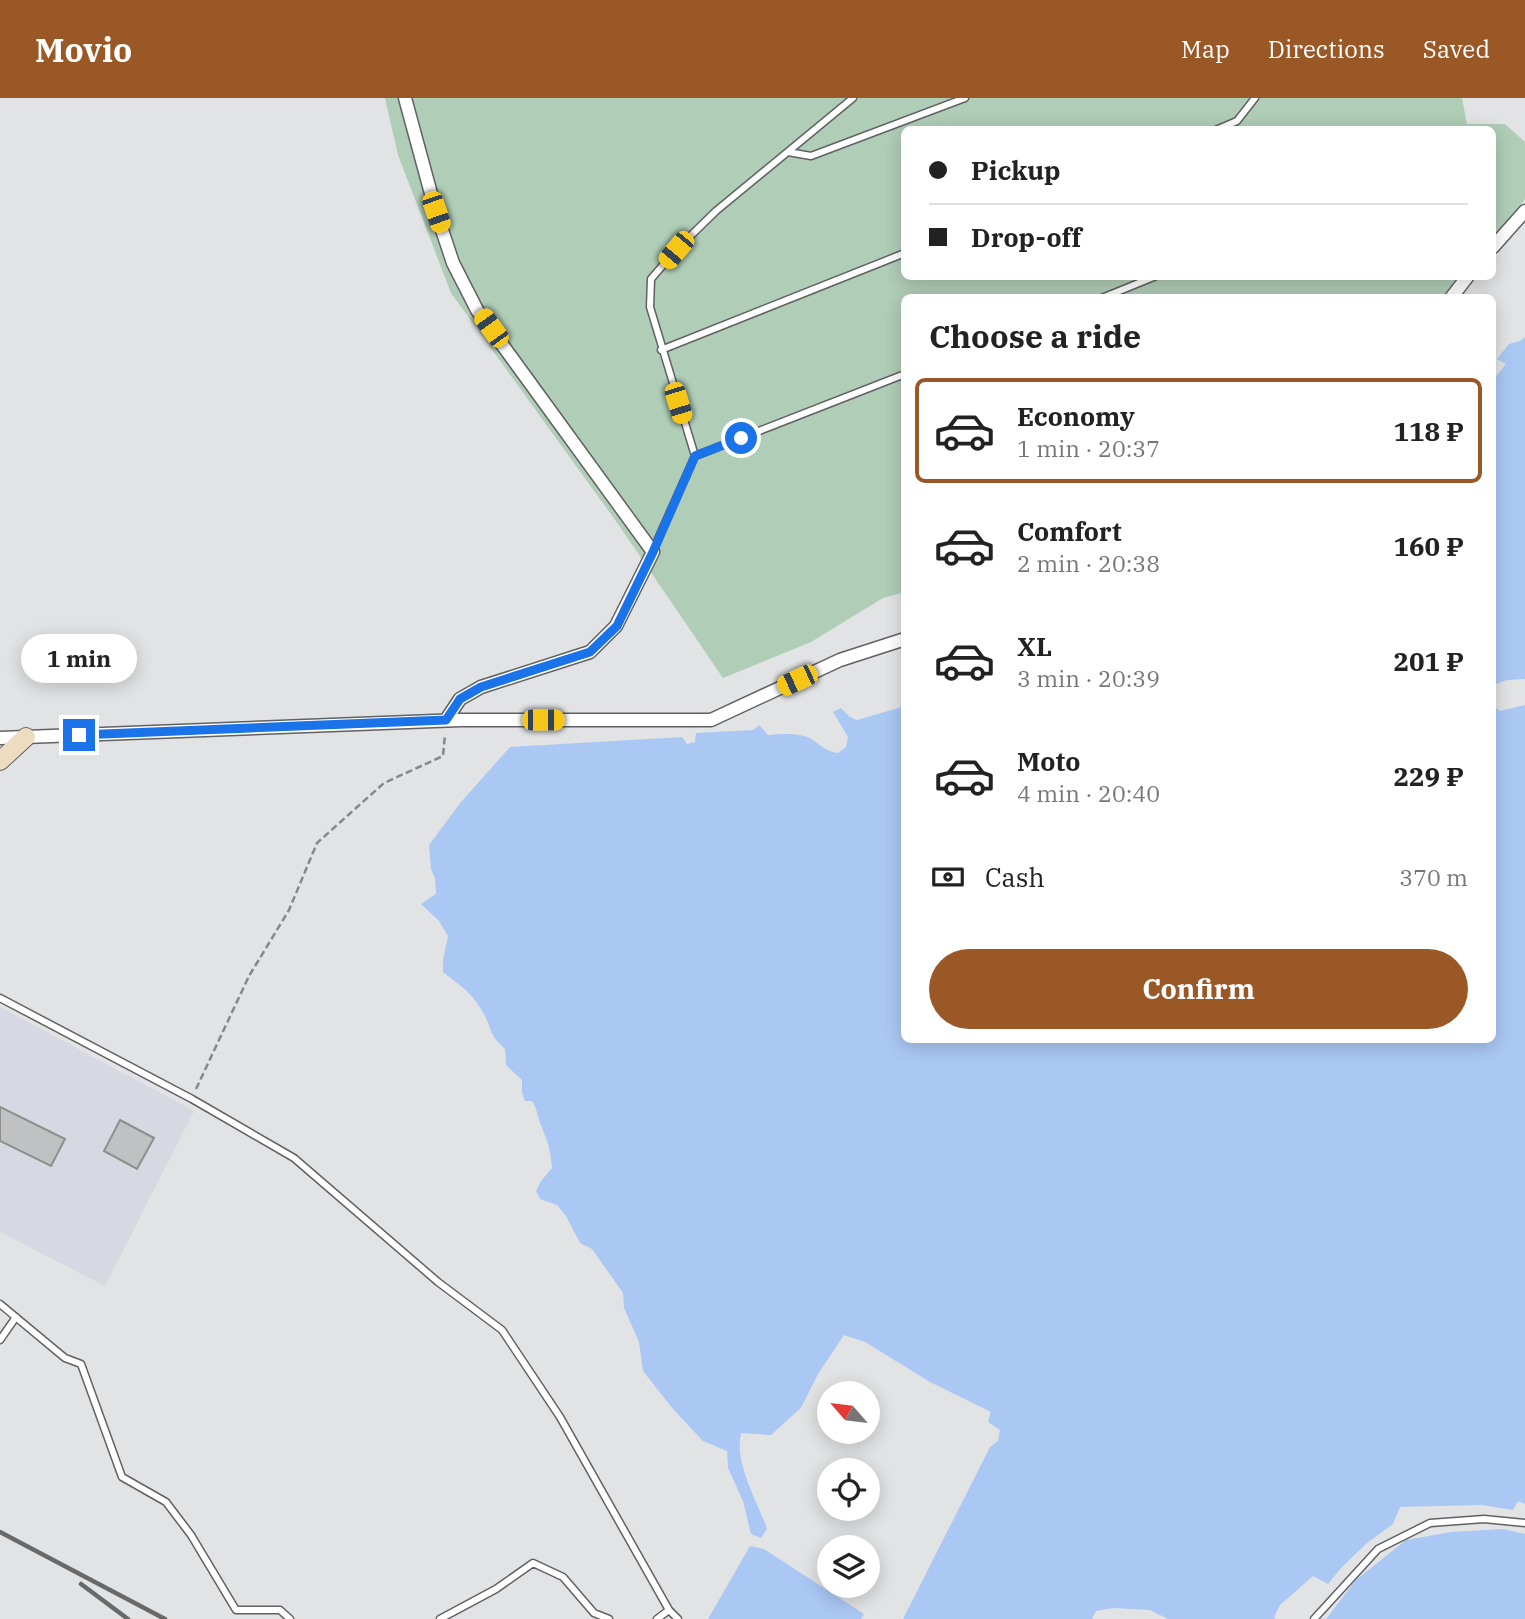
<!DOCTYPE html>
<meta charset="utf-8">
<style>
:root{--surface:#fff;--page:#f2f2f2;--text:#222;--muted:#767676;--line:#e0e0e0;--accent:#9b5827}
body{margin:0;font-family:"IBM Plex Serif",serif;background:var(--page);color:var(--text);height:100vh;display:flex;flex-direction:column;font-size:26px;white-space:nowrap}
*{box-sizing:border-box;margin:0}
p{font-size:23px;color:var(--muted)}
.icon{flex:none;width:38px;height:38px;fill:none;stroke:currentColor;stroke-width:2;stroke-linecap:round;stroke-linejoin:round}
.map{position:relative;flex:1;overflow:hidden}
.sheet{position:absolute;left:901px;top:196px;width:595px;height:749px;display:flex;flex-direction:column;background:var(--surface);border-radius:10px;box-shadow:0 4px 18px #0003}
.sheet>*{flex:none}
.hud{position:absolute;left:901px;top:28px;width:595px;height:154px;border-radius:10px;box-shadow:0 4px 18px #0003;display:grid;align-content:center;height:154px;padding:0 28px;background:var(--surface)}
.needle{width:46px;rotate:298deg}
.buttons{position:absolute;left:817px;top:1283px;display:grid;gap:14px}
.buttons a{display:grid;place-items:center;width:63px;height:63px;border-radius:50%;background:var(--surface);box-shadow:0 4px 18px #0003;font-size:35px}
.end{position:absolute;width:32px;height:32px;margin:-16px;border:9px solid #1a73e8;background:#fff;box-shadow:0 0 0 4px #fff}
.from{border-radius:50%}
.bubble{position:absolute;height:49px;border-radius:24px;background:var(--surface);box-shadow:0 4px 18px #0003;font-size:23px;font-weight:800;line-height:49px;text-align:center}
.car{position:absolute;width:21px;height:42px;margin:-21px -10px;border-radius:9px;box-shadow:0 0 5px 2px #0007;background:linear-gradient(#f5c518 24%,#345 0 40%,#f5c518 0 76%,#345 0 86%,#f5c518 0)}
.hud b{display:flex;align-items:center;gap:24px;height:66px;font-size:26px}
.hud b+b{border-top:2px solid var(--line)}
.hud i{width:18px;height:18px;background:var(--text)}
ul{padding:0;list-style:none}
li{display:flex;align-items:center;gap:21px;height:105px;margin:0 14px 10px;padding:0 14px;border:4px solid transparent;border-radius:10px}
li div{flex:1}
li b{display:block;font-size:26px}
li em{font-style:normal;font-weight:800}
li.on{border-color:var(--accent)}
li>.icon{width:63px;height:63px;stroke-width:1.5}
h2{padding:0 28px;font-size:32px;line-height:84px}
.pay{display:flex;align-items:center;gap:18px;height:77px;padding:0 28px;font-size:26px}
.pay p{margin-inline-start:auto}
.action{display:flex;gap:14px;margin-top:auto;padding:14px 28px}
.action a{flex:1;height:80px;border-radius:42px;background:var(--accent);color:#fff;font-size:28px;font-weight:800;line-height:80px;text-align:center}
header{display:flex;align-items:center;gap:42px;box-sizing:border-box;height:98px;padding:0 35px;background:var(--accent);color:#fff}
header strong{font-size:33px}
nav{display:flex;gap:38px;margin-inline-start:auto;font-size:24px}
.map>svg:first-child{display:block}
</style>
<header>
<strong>Movio</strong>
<nav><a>Map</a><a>Directions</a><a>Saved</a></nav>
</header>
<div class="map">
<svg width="1525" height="1521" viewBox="0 0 1525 1521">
<rect width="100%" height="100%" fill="#e2e3e4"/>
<path fill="#d7d8e1" d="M0,909L194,1013L105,1188L0,1134Z"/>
<path fill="#b0cdb7" d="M385,0H1462L1467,26H1505L1525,44V101L1493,143V32H905V178L1466,179L1450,200H905V494L883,500L811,544L723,580L618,426L451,195L398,57Z"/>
<path fill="#abc8f4" d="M1525,239V581L1507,582L1493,587V282L1506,266L1497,261L1509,246L1520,243Z
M1525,607V1406L1518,1403L1513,1412L1482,1407L1400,1409L1393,1426L1367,1445L1342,1469L1328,1486L1313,1478L1280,1507L1274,1519L1276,1521H1168L1150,1512L1113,1510L1096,1513L1092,1521H903L990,1349L998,1343L1000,1332L988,1324L991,1314L930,1284L865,1244L844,1237L818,1276L801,1310L771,1337L741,1335C734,1365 757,1402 767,1431L761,1440L751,1436L743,1403L728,1370L727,1353L703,1343L673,1311L643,1273L639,1244L624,1210L623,1195L592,1151L580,1145L566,1118L557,1107L540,1101L536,1093L541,1083L552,1070C550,1048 548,1045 540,1025C537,1017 537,1010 532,1003H525L522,995V982L506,967L505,951C490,937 493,935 485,918C473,895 462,889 443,874V862L448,838L439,823L421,806L436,796L435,780L431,771L429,747L461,704L510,649L682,639L687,646L695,644L696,635L753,632L759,627L768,637C782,636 801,634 813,642C823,649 826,653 838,655L846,649L848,639L833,614L841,610L850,619L857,622L905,608V942H1493V608L1500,613Z
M1503,1431L1525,1436V1521H1326L1356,1482L1406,1442L1451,1434Z
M750,1448L764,1451L864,1516L861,1521H708Z"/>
<path fill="#c0c1c2" stroke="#8e8e8f" stroke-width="2" d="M0,1009L65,1041L51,1068L0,1043Z
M120,1022L154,1040L137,1071L104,1053Z"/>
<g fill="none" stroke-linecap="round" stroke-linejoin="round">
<g stroke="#616163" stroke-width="9">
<path id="lane" d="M1216,32L1237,23L1255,0
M788,54L811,58L965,0
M1102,200L1156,178
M661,252L905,155
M695,358L905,276
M653,452L695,358L650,209L651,181L676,152L716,113L853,0
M0,900L192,1001L294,1060L438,1184L502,1232L560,1319L669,1512L678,1521
M0,1206L65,1260L81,1266L122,1379L166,1404L191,1437L236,1512H280L290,1521
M0,1242L16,1219
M440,1521L496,1491L533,1465L563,1479L594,1515L609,1521
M657,1521L669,1512
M1314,1521L1378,1451L1430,1425L1484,1421L1525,1425"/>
</g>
<g stroke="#616163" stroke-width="15">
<path id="street" d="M405,0L436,114L453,165L477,212L653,454L616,528L590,554L481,589L460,601L446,622
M1493,149L1525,113
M1451,200L1468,178
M0,640L460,622H711L840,562L905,541"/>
</g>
<g stroke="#616163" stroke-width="20">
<path id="secondary" d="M0,663L26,639"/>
</g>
<path stroke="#878888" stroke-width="2.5" stroke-dasharray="7 3.5" stroke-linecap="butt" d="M196,991L249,878L289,812L317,745L384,685L443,658L445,636"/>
<use href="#lane" stroke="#fff" stroke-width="6"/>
<use href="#street" stroke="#fff" stroke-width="12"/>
<use href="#secondary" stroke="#eedcc2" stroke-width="18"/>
<path stroke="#69696a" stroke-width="4.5" d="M0,1434L165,1521
M81,1486L128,1521"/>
</g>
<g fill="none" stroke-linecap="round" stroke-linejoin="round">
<path stroke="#1a73e8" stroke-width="9" d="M79,637L446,622L460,601L481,589L590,554L617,528L653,454L695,358L741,340"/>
</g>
</svg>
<div class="buttons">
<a><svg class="needle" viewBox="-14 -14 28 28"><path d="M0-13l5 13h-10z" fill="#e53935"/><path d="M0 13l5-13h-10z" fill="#767676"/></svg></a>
<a><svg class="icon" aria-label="locate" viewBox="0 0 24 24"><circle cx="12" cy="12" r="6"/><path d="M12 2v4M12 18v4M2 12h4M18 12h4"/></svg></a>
<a><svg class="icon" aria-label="layers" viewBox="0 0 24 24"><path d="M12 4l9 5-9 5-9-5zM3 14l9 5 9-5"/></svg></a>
</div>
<i class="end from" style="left:741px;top:340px"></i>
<i class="end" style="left:79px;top:637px"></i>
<div class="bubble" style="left:21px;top:536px;width:116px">1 min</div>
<i class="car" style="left:436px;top:114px;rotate:161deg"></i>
<i class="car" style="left:676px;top:152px;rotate:220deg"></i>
<i class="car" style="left:491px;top:230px;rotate:324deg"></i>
<i class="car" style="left:678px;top:305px;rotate:163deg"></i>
<i class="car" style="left:797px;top:582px;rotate:245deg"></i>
<i class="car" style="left:543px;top:622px;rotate:90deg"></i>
<div class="hud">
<b><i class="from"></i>Pickup</b>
<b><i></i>Drop-off</b>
</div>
<section class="sheet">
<h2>Choose a ride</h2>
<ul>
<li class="on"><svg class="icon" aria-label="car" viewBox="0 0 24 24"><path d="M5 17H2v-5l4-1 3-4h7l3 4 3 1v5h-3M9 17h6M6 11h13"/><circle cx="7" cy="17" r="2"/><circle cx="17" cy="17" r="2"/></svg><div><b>Economy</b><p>1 min · 20:37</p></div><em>118 ₽</em></li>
<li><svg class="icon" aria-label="car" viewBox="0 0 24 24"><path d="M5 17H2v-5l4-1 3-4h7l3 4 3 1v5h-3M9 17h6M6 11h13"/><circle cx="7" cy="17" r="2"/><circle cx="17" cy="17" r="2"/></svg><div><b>Comfort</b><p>2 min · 20:38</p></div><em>160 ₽</em></li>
<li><svg class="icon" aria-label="car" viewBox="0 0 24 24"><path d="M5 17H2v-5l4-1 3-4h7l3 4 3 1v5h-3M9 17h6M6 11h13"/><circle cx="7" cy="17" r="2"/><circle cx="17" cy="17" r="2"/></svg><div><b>XL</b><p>3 min · 20:39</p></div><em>201 ₽</em></li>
<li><svg class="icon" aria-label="car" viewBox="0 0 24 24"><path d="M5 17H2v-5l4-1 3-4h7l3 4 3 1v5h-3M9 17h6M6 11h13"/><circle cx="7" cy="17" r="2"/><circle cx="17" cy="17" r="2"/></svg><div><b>Moto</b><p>4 min · 20:40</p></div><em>229 ₽</em></li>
</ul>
<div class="pay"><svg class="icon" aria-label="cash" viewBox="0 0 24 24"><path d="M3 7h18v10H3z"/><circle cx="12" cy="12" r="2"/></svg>Cash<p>370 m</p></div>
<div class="action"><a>Confirm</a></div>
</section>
</div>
